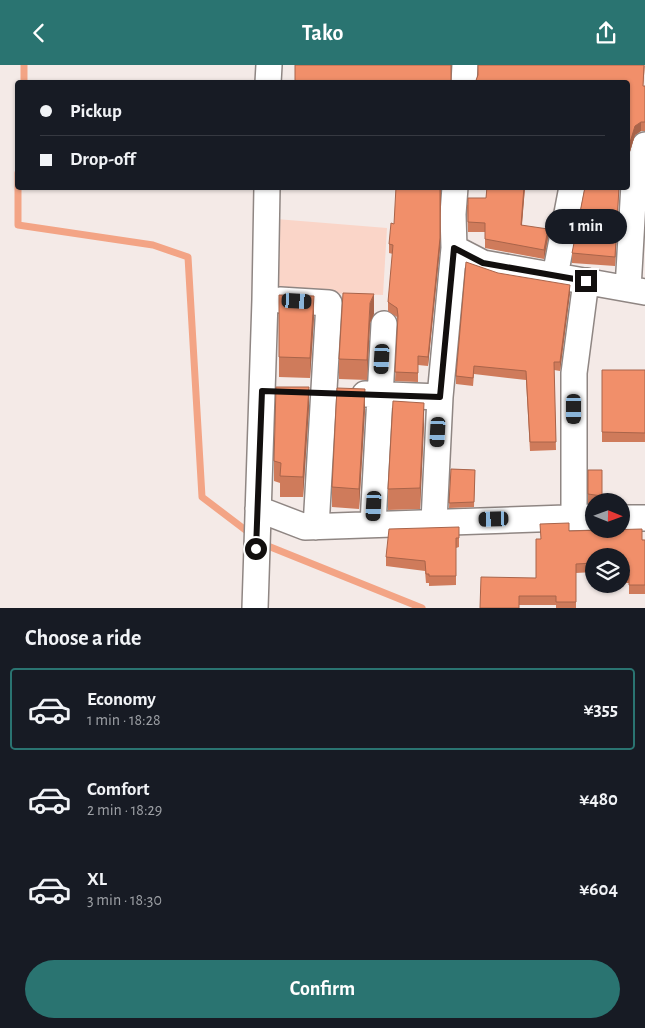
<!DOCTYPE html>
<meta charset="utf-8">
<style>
:root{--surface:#171b24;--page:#20242c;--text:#f1f3f6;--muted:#9ea1a6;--line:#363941;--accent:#2a7471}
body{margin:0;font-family:"Alegreya Sans",sans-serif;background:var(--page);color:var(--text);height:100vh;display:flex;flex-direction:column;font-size:19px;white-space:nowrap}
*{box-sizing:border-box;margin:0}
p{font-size:16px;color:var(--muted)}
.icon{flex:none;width:28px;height:28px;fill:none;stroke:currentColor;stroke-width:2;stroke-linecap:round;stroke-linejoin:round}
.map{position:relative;height:543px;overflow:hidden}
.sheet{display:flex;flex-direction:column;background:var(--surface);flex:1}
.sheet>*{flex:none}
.top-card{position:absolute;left:15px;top:15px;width:615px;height:110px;border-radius:5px;box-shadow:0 1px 4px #0004;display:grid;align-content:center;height:110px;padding:0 25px;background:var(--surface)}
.needle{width:32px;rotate:91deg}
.controls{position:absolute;left:585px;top:428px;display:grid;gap:10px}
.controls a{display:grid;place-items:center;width:45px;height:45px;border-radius:50%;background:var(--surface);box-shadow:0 1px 4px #0004;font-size:25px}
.end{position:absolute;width:22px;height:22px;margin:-11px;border:6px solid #120f0e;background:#fff;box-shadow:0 0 0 2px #fff}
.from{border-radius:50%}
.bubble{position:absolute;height:35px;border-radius:18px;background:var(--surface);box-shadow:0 1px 4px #0004;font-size:16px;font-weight:700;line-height:35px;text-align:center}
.car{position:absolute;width:15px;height:30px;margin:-15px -8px;border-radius:6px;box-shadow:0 0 4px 1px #0007;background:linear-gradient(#222 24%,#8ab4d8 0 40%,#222 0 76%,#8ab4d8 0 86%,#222 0)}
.top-card b{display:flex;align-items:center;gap:18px;height:48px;font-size:19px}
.top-card b+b{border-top:1px solid var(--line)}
.top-card i{width:12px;height:12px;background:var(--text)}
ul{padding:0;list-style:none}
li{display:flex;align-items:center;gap:15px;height:82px;margin:0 10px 8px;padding:0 15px;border:2px solid transparent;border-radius:5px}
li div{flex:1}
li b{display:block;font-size:19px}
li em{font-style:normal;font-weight:700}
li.selected{border-color:var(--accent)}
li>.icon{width:45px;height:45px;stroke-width:1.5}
h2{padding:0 25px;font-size:22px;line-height:60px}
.cta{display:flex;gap:10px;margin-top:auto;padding:10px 25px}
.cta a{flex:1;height:58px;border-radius:30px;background:var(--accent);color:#fff;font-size:20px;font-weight:700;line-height:58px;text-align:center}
header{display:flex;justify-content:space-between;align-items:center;height:65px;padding:0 25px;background:var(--accent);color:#fff;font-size:22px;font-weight:700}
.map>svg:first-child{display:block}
</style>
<header><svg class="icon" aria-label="back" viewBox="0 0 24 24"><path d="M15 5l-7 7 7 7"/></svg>Tako<svg class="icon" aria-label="share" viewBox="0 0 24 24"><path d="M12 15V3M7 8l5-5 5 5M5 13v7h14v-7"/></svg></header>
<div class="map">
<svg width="645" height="543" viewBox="0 0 645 543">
<rect width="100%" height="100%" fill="#f4eae7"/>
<path fill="#fad5c8" d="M276,154L387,163L383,230L274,226Z"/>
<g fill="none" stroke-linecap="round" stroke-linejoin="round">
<path stroke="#f3a485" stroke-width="7" d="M24,18V0
M18,108V160L153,180L188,192L202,432L252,470
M263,479L422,543"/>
<g stroke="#8f8683" stroke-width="28">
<path id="minor" d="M268,18L269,0
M464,18L465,0
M454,183L483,198L645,227
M555,211L572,122
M628,224L634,119L645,80
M280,235L329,238L316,462
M365,329L440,332
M258,444L305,462L594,452
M574,452V308L586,216
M621,453H645
M434,456L440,332L454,183L453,149L455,122
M373,459L384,259
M255,543L265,235L267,122"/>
</g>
<use href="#minor" stroke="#fff" stroke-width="25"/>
</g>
<path fill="#cf7b5b" d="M645,0L643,21H645V66H641L635,70L628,93V18Z
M441,122L440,183L428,301L418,300V317L395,316L398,258L397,252L388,246V237L393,189L389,188V179L394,159Z
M487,122H525L522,160L548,173L544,194L485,183V167H468L467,140L486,133Z
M619,122L615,201L572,198V188Z
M570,228L560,306L554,305L556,385L530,386L526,315L474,309L473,321L456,319V311Z
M279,230L314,252L310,313L279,312Z
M374,249L370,258L367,315L339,314V294Z
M602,305H645V377H602Z
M309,342L303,432H280V418L274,416V396Z
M365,344L359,444L332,442V422Z
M424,359L420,444L388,445V424Z
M451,404L475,405L474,442L449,443Z
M588,405H602V436H594V439L588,438Z
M459,462V482L456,483V520L429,521V518H426L425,506L386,501V492Z
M569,466L645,475V529H629V518H624V505H621V491H594V507L576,508V543H556V540H519L480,543L536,513L540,474Z"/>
<path fill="#a9644a" d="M641,57V66L635,70L628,93V84L635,61Z
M441,122L440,183L428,301V292Z
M524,122H525L521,169V160Z
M619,122L615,201V192Z
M548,164V173L544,194V185Z
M570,220V228L560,306V297Z
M374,229V249L370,258L367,315V295L370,238Z
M314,231V252L310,313V293Z
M309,322V342L303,432V412Z
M365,324V344L359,444V424Z
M424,338V359L420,444V423Z"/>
<path fill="#f18f6a" stroke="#a9644a" d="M295,0H451V15L453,18H295Z
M478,0H644L643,21H645V57H641L635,61L628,84V18H475L478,10Z
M396,122H440V173L428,292L418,291V308L395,307L398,251L397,243L388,237L393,180L389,179L391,158L394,159Z
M487,122H524L521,160L548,164L544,185L485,174V158L468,157V133H486Z
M585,122H619L615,192L572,188Z
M466,197L498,208L570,220L560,297H554L556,377H530L526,306L474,301L473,313L456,311Z
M343,228L374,229L370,238L367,295L339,294Z
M279,230L314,231L310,293L279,292Z
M602,305H645V368L602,367Z
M276,322H309L303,412L280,411L281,398L274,396Z
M337,323L365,324L359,424L332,422Z
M393,336L424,338L420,423L388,424Z
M451,404L475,405L474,437L449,438Z
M588,405H602V431L588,429Z
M569,458V466L642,464V475H645V520H629V509H624V496L621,497V491H594V498L576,499V537H556V531H519V543H480L481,512L536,513V474H541L540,459Z
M459,462V473H456V511H429V509H426L425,496L386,492L389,464Z"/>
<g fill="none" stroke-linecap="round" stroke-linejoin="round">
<path stroke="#120f0e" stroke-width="6" d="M256,484L262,326L440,332L454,183L483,198L586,216"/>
</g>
</svg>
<div class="controls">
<a><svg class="needle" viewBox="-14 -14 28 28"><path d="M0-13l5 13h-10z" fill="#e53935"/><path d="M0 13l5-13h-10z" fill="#9ea1a6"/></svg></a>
<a><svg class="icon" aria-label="layers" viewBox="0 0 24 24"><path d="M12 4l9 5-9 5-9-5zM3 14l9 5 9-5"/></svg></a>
</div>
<i class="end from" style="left:256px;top:484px"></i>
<i class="end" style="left:586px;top:216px"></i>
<div class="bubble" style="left:545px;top:144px;width:82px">1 min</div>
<i class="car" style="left:297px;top:236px;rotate:93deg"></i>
<i class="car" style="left:382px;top:294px;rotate:183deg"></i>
<i class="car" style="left:574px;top:344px;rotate:180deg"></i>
<i class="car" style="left:438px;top:367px;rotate:183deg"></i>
<i class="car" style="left:374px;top:441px;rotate:183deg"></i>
<i class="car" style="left:494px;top:454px;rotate:268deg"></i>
<div class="top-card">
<b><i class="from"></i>Pickup</b>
<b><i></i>Drop-off</b>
</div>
</div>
<section class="sheet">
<h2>Choose a ride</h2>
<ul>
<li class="selected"><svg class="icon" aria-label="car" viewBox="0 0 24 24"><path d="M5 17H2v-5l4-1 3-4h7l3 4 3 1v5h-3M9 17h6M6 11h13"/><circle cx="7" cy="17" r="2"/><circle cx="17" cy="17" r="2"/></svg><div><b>Economy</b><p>1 min · 18:28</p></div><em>¥355</em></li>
<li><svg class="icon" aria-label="car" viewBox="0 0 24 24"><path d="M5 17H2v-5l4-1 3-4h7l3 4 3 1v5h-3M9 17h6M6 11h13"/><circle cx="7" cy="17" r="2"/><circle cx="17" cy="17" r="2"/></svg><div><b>Comfort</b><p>2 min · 18:29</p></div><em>¥480</em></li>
<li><svg class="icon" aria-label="car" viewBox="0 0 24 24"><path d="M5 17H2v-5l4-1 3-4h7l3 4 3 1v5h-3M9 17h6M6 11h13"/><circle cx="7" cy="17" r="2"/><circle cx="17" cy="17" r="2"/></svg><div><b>XL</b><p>3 min · 18:30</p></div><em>¥604</em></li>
</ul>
<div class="cta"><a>Confirm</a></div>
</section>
